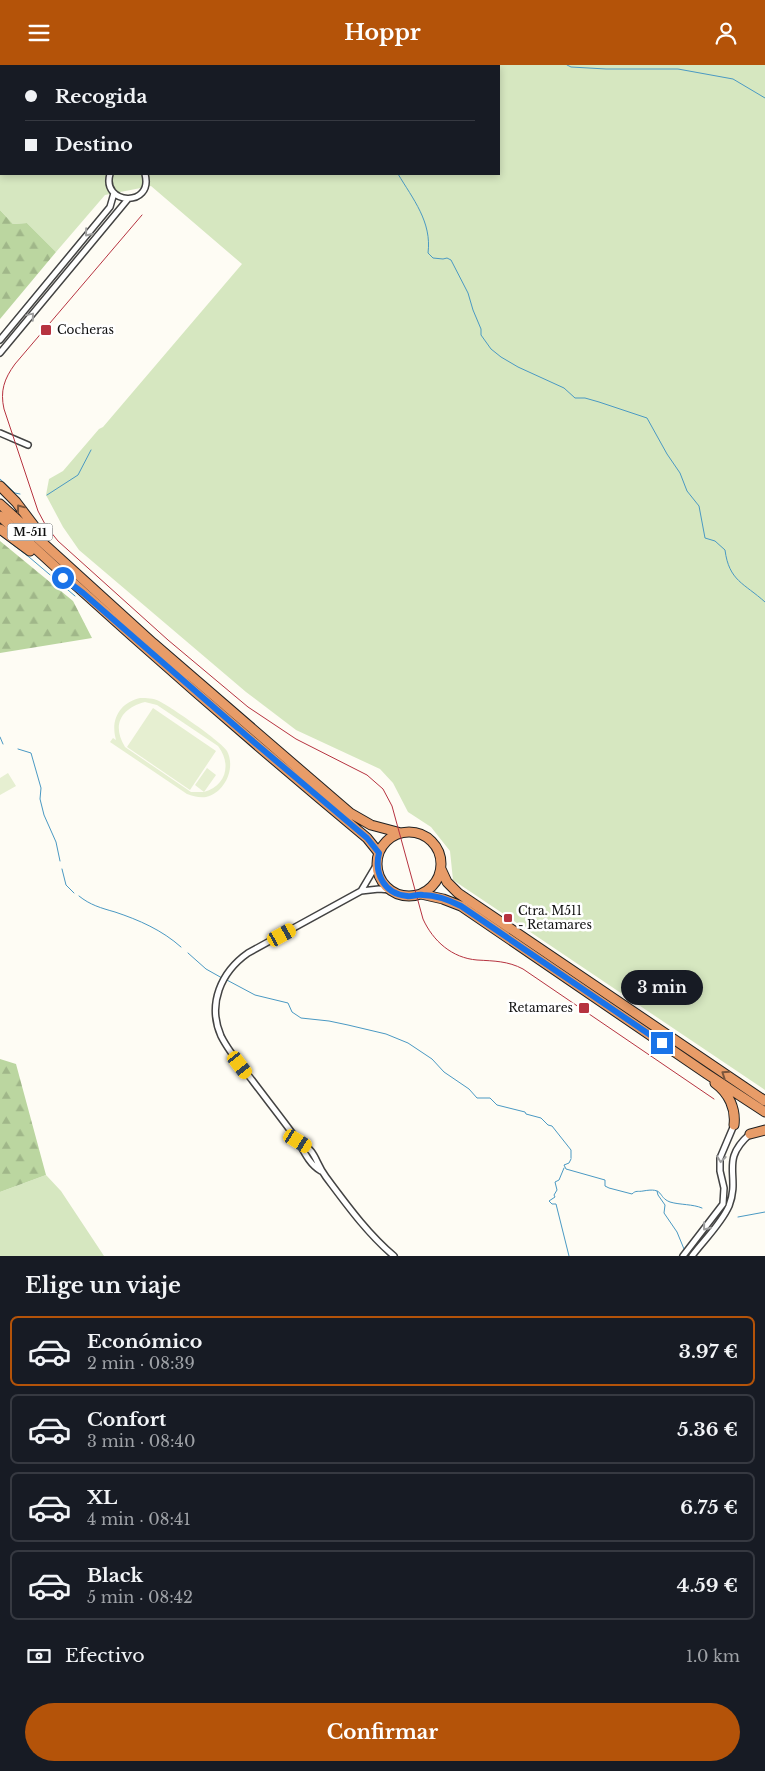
<!DOCTYPE html>
<html lang="es">
<meta charset="utf-8">
<style>
:root{--surface:#171b24;--page:#242831;--text:#f1f3f6;--muted:#9ea1a6;--line:#363941;--accent:#b45309}
body{margin:0;font-family:"Libre Baskerville",serif;background:var(--page);color:var(--text);height:100vh;display:flex;flex-direction:column;font-size:19px;white-space:nowrap}
*{box-sizing:border-box;margin:0}
p{font-size:16px;color:var(--muted)}
.icon{flex:none;width:28px;height:28px;fill:none;stroke:currentColor;stroke-width:2;stroke-linecap:round;stroke-linejoin:round}
.map{position:relative;height:1191px;overflow:hidden}
.side{display:flex;flex-direction:column;background:var(--surface);flex:1}
.side>*{flex:none}
.top-card{position:absolute;left:0px;top:0px;width:500px;height:110px;box-shadow:0 2px 8px #0003;display:grid;align-content:center;height:110px;padding:0 25px;background:var(--surface)}
.end{position:absolute;width:22px;height:22px;margin:-11px;border:6px solid #1a73e8;background:#fff;box-shadow:0 0 0 2px #fff}
.from{border-radius:50%}
.bubble{position:absolute;height:35px;border-radius:18px;background:var(--surface);box-shadow:0 2px 8px #0003;font-size:16px;font-weight:700;line-height:35px;text-align:center}
.car{position:absolute;width:15px;height:30px;margin:-15px -8px;border-radius:6px;box-shadow:0 0 4px 1px #0007;background:linear-gradient(#f5c518 24%,#345 0 40%,#f5c518 0 76%,#345 0 86%,#f5c518 0)}
.top-card b{display:flex;align-items:center;gap:18px;height:48px;font-size:19px}
.top-card b+b{border-top:1px solid var(--line)}
.top-card i{width:12px;height:12px;background:var(--text)}
ul{padding:0;list-style:none}
li{display:flex;align-items:center;gap:15px;height:70px;margin:0 10px 8px;padding:0 15px;border:2px solid var(--line);border-radius:8px}
li div{flex:1}
li b{display:block;font-size:19px}
li em{font-style:normal;font-weight:700}
li.current{border-color:var(--accent)}
li>.icon{width:45px;height:45px;stroke-width:1.5}
h2{padding:0 25px;font-size:22px;line-height:60px}
.pay{display:flex;align-items:center;gap:12px;height:55px;padding:0 25px;font-size:19px}
.pay p{margin-inline-start:auto}
.primary-button{display:flex;gap:10px;margin-top:auto;padding:10px 25px}
.primary-button a{flex:1;height:58px;border-radius:30px;background:var(--accent);color:#fff;font-size:20px;font-weight:700;line-height:58px;text-align:center}
header{display:flex;justify-content:space-between;align-items:center;height:65px;padding:0 25px;background:var(--accent);color:#fff;font-size:22px;font-weight:700}
.map>svg:first-child{display:block}
</style>
<header><svg class="icon" aria-label="menu" viewBox="0 0 24 24"><path d="M4 6h16M4 12h16M4 18h16"/></svg>Hoppr<svg class="icon" aria-label="person" viewBox="0 0 24 24"><circle cx="12" cy="8" r="4"/><path d="M4 21q1-7 8-7t8 7"/></svg></header>
<div class="map">
<svg width="765" height="1191" viewBox="0 0 765 1191">
<defs>
<pattern id="forest-firs" width="22" height="20" patternUnits="userSpaceOnUse" patternTransform="scale(1.25)"><rect width="22" height="20" fill="#bbd6a0"/><path d="M5 1l3.5 6h-7zM16 11l3.5 6h-7z" fill="#a0b789"/></pattern>
</defs>
<rect width="100%" height="100%" fill="#fefcf4"/>
<path fill="#d6e7c0" fill-rule="evenodd" d="M0,0H765V1025L453,815L450,786L431,762L408,747L393,718L380,704L296,665L246,627L79,485L63,462L46,430L49,414L63,406L99,364L103,362L242,199L151,121L105,130L56,187L27,158L13,159L0,145ZM1,1H499V109H1Z
M46,1110L61,1126L104,1191H0V1127Z"/>
<path fill="url(#forest-firs)" d="M0,145L13,159L27,158L56,187L0,254Z
M0,476L73,536L92,573L0,588Z
M0,994L16,999L46,1110L0,1127Z"/>
<path fill="#e6efd1" fill-rule="evenodd" d="M140,633C147,633 153,633 159,636C171,642 222,677 227,686C236,703 225,728 206,732C199,733 193,731 187,729L110,677L113,673L116,675C110,654 120,638 140,633ZM145,637L157,640L218,681C232,699 226,721 204,727L216,710L207,703L195,720L204,727H191L125,682C111,659 122,643 145,637Z
M153,643L216,686L190,725L127,682Z
M8,708L16,721L0,730V713Z"/>
<g fill="none" stroke-linecap="round" stroke-linejoin="round">
<path stroke="#4a99c3" stroke-width="1" d="M292,0L293,1
M567,0L571,2L606,4H678L733,14L765,33
M398,109C413,134 432,157 428,188L433,193L443,194L447,193L451,195L468,228L473,245L481,264V270L491,284L501,292L518,302L564,323L575,333H585L599,337L647,353L667,389L680,408L687,426L699,441L705,473L715,476L725,485C729,516 744,518 765,537
M0,414L15,428L20,429
M47,430L78,410L91,385
M0,470L29,492L75,531
M0,672L3,679
M18,684L31,688L41,723L40,734L44,750L56,777L60,796
M62,804L66,820L74,828
M79,831C90,840 101,843 115,847C139,855 162,865 181,882
M188,888L206,904L222,913
M225,914L255,930L288,938L292,947L301,953L329,956L348,960L386,969L408,978L432,994L444,1007L469,1024L477,1033H490L497,1040L525,1047L526,1049L541,1053L548,1060L552,1061L571,1085V1093
M571,1094L569,1098L564,1100L566,1104L605,1115V1121L609,1123L632,1129C636,1125 638,1127 643,1126C665,1122 657,1132 670,1137C680,1140 693,1139 702,1143
M564,1103L559,1115L555,1117L557,1125L554,1130L555,1132L549,1136L552,1139H556L569,1191
M657,1126L658,1130L665,1140L664,1148L677,1167L684,1184
M738,1152L765,1147"/>
<g stroke="#434343" stroke-width="8">
<path id="street" d="M6,0V1
M0,11L1,12
M110,109C101,140 154,143 145,109
M0,275L110,142L114,128
M0,288L128,134
M0,368L28,380
M361,826L377,799
M299,1076C318,1088 314,1096 326,1112C347,1140 367,1168 394,1191
M321,1106C310,1100 304,1087 298,1076C283,1055 267,1035 252,1015C241,1001 229,987 221,971C207,939 221,907 248,888L361,826L379,824L390,825
M683,1191L723,1139L724,1123L720,1106V1093L734,1060
M692,1191C704,1175 721,1159 729,1141C741,1110 719,1096 750,1069"/>
</g>
<g stroke="#212121" stroke-width="11">
<path id="highway" d="M0,421L16,437L41,470
M0,439L153,578L350,748L371,760L401,768
M0,451C120,562 242,669 367,773L379,788
M0,464L30,486
M377 799a32 32 0 1 1 64 0a32 32 0 1 1-64 0Z
M441,804L447,817L458,828L765,1036
M421,829L443,834L461,841L707,1009L765,1047
M715,1018C729,1028 736,1044 734,1060
M750,1069L765,1065"/>
</g>
<use href="#street" stroke="#fff" stroke-width="5"/>
<use href="#highway" stroke="#e89c68" stroke-width="9"/>
<path stroke="#b63340" stroke-width="1" d="M65,0L66,1
M142,150L15,299C4,314 0,326 4,344L38,446L46,461L58,476L168,575L248,642L296,674L367,710L383,724L392,741L423,854C433,876 452,893 477,895C494,896 508,896 523,904L714,1034"/>
</g>
<defs><path id="oneway-chevron" d="M-2-3.5L2.5 0L-2 3.5" fill="none" stroke-width="1.6" stroke-linecap="round" stroke-linejoin="round" transform="scale(1.25)"/></defs>
<g stroke="#9f9f9f">
<use href="#oneway-chevron" transform="translate(88 168) rotate(129)"/>
<use href="#oneway-chevron" transform="translate(31 251) rotate(-50)"/>
<use href="#oneway-chevron" transform="translate(721 1094) rotate(97)"/>
<use href="#oneway-chevron" transform="translate(706 1162) rotate(129)"/>
</g>
<g stroke="#7c563c">
<use href="#oneway-chevron" transform="translate(20 443) rotate(-127)"/>
<use href="#oneway-chevron" transform="translate(725 1009) rotate(-146)"/>
</g>
<g fill="none" stroke-linecap="round" stroke-linejoin="round">
<path stroke="#1a73e8" stroke-width="6" d="M63,513L83,528L248,672L367,773L379,788C374,808 384,829 407,831C412,832 417,829 423,830C436,830 449,835 461,841L662,978"/>
</g>
<g fill="#b63340" stroke="#fff" stroke-width="2">
<rect x="40" y="259" width="12" height="12" rx="2.5"/>
<rect x="503" y="848" width="10" height="10" rx="2.5"/>
<rect x="578" y="937" width="12" height="12" rx="2.5"/>
</g>
<g text-anchor="middle" stroke-width="5" stroke-linejoin="round" paint-order="stroke">
<rect fill="#fff" stroke="#585858" stroke-width="1" x="7.5" y="458.5" width="45" height="17" rx="4"/>
<g font-size="11" font-weight="bold" fill="#101010">
<text x="30" y="471">M-511</text>
</g>
<g font-size="12" fill="#101010" stroke="#fff" text-anchor="start">
<text x="57" y="269">Cocheras</text>
<text x="518" y="850">Ctra. M511<tspan x="518" dy="14">- Retamares</tspan></text>
<text x="573" y="947" text-anchor="end">Retamares</text>
</g>
</g>
</svg>
<i class="end from" style="left:63px;top:513px"></i>
<i class="end" style="left:662px;top:978px"></i>
<div class="bubble" style="left:621px;top:905px;width:82px">3 min</div>
<i class="car" style="left:282px;top:870px;rotate:61deg"></i>
<i class="car" style="left:240px;top:1000px;rotate:143deg"></i>
<i class="car" style="left:298px;top:1076px;rotate:121deg"></i>
<div class="top-card">
<b><i class="from"></i>Recogida</b>
<b><i></i>Destino</b>
</div>
</div>
<section class="side">
<h2>Elige un viaje</h2>
<ul>
<li class="current"><svg class="icon" aria-label="car" viewBox="0 0 24 24"><path d="M5 17H2v-5l4-1 3-4h7l3 4 3 1v5h-3M9 17h6M6 11h13"/><circle cx="7" cy="17" r="2"/><circle cx="17" cy="17" r="2"/></svg><div><b>Económico</b><p>2 min · 08:39</p></div><em>3.97 €</em></li>
<li><svg class="icon" aria-label="car" viewBox="0 0 24 24"><path d="M5 17H2v-5l4-1 3-4h7l3 4 3 1v5h-3M9 17h6M6 11h13"/><circle cx="7" cy="17" r="2"/><circle cx="17" cy="17" r="2"/></svg><div><b>Confort</b><p>3 min · 08:40</p></div><em>5.36 €</em></li>
<li><svg class="icon" aria-label="car" viewBox="0 0 24 24"><path d="M5 17H2v-5l4-1 3-4h7l3 4 3 1v5h-3M9 17h6M6 11h13"/><circle cx="7" cy="17" r="2"/><circle cx="17" cy="17" r="2"/></svg><div><b>XL</b><p>4 min · 08:41</p></div><em>6.75 €</em></li>
<li><svg class="icon" aria-label="car" viewBox="0 0 24 24"><path d="M5 17H2v-5l4-1 3-4h7l3 4 3 1v5h-3M9 17h6M6 11h13"/><circle cx="7" cy="17" r="2"/><circle cx="17" cy="17" r="2"/></svg><div><b>Black</b><p>5 min · 08:42</p></div><em>4.59 €</em></li>
</ul>
<div class="pay"><svg class="icon" aria-label="cash" viewBox="0 0 24 24"><path d="M3 7h18v10H3z"/><circle cx="12" cy="12" r="2"/></svg>Efectivo<p>1.0 km</p></div>
<div class="primary-button"><a>Confirmar</a></div>
</section>
